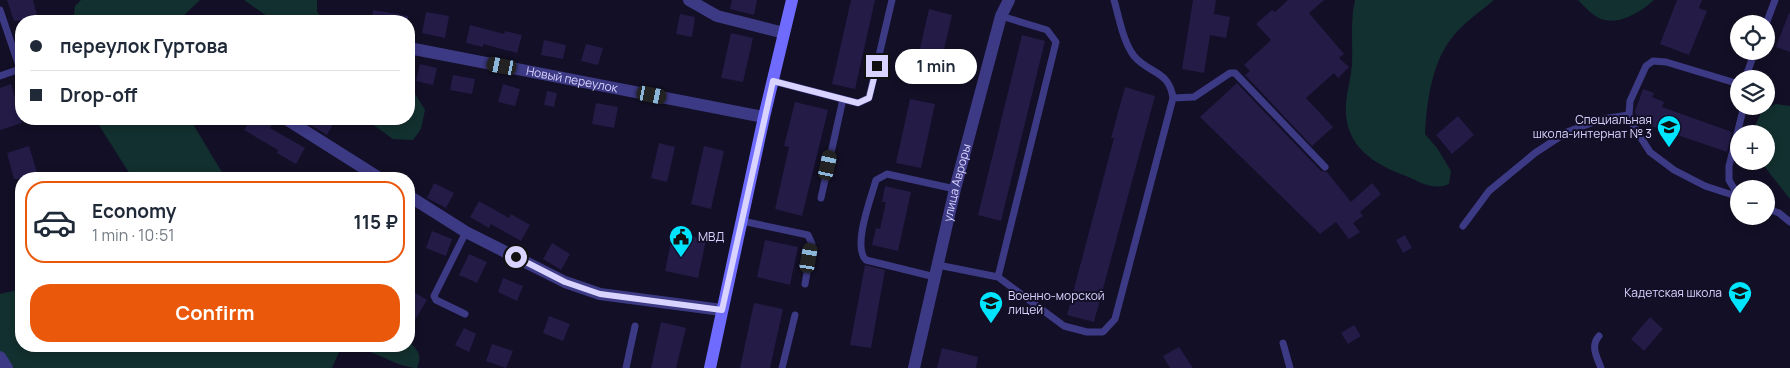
<!DOCTYPE html>
<meta charset="utf-8">
<style>
:root{--surface:#fff;--page:#f6f6f7;--text:#1f2937;--muted:#747a83;--line:#e0e1e3;--accent:#ea580c}
body{margin:0;font-family:Manrope,sans-serif;background:var(--page);color:var(--text);height:100vh;display:flex;flex-direction:column;font-size:19px;white-space:nowrap}
*{box-sizing:border-box;margin:0}
p{font-size:16px;color:var(--muted)}
.icon{flex:none;width:28px;height:28px;fill:none;stroke:currentColor;stroke-width:2;stroke-linecap:round;stroke-linejoin:round}
.map{position:relative;flex:1;overflow:hidden}
.details{position:absolute;left:15px;top:172px;width:400px;height:180px;display:flex;flex-direction:column;background:var(--surface);border-radius:20px;box-shadow:0 2px 8px #0003}
.details>*{flex:none}
.banner{position:absolute;left:15px;top:15px;width:400px;height:110px;border-radius:20px;box-shadow:0 2px 8px #0003;display:grid;align-content:center;height:110px;padding:0 15px;background:var(--surface)}
.tools{position:absolute;left:1730px;top:15px;display:grid;gap:10px}
.tools a{display:grid;place-items:center;width:45px;height:45px;border-radius:50%;background:var(--surface);box-shadow:0 2px 8px #0003;font-size:25px}
.end{position:absolute;width:22px;height:22px;margin:-11px;border:6px solid #d9d4ff;background:#111;box-shadow:0 0 0 2px #111}
.from{border-radius:50%}
.bubble{position:absolute;height:35px;border-radius:18px;background:var(--surface);box-shadow:0 2px 8px #0003;font-size:16px;font-weight:700;line-height:35px;text-align:center}
.car{position:absolute;width:15px;height:30px;margin:-15px -8px;border-radius:6px;box-shadow:0 0 4px 1px #0007;background:linear-gradient(#222 24%,#8ab4d8 0 40%,#222 0 76%,#8ab4d8 0 86%,#222 0)}
.banner b{display:flex;align-items:center;gap:18px;height:48px;font-size:19px}
.banner b+b{border-top:1px solid var(--line)}
.banner i{width:12px;height:12px;background:var(--text)}
ul{padding:9px 0 0;list-style:none}
li{display:flex;align-items:center;gap:15px;height:82px;margin:0 10px 8px;padding:0 5px;border:2px solid transparent;border-radius:20px}
li div{flex:1}
li b{display:block;font-size:19px}
li em{font-style:normal;font-weight:700}
li.on{border-color:var(--accent)}
li>.icon{width:45px;height:45px;stroke-width:1.5}
.button{display:flex;gap:10px;margin-top:auto;padding:10px 15px}
.button a{flex:1;height:58px;border-radius:20px;background:var(--accent);color:#fff;font-size:20px;font-weight:700;line-height:58px;text-align:center}
.map>svg:first-child{display:block}
</style>
<div class="map">
<svg width="1790" height="368" viewBox="0 0 1790 368">
<rect width="100%" height="100%" fill="#130f26"/>
<path fill="#12302f" d="M81,0H200L178,21H73L75,6Z
M244,0H317V11L323,21H274Z
M1355,0H1494C1481,11 1466,21 1455,34C1432,60 1427,100 1425,134L1437,148L1451,171L1449,184C1433,191 1420,182 1406,176C1371,163 1343,144 1346,103C1347,90 1351,78 1352,65C1353,44 1350,21 1355,0Z
M1578,0H1654C1641,12 1617,27 1599,18C1592,15 1584,6 1578,0Z
M409,84L425,110L421,129L413,140L393,139L365,119H409Z
M1776,104L1790,106V199L1760,161H1766V134H1751L1762,111Z
M95,119H190L226,179H133Z
M21,289V346H409V342C419,351 422,355 417,368C393,368 363,340 340,350L332,368H0V294Z"/>
<path fill="#241b47" d="M7,0H33L38,19L14,21Z
M732,0H757L754,15L730,9Z
M851,0H875L855,89L832,84Z
M1193,0H1216L1214,14L1230,17L1226,38L1210,35L1204,73L1182,69Z
M1288,0H1324L1309,13L1344,54L1339,58L1349,67L1338,78L1334,73L1306,98L1333,127L1312,146L1245,75L1250,71L1244,65L1271,40L1256,24L1272,10L1275,12Z
M1677,0H1702L1699,8L1707,11L1689,55L1660,44Z
M929,9L952,15L937,80L914,74Z
M373,10L408,16V21H371Z
M426,12L449,16L445,38L422,33Z
M1789,13L1790,14V52L1776,47Z
M680,14L695,17L692,37L676,34Z
M470,25L504,34L505,31L522,35L517,53L483,44V47L466,43Z
M731,33L753,38L743,82L721,78Z
M1022,35L1045,41L1001,221L978,215Z
M544,40L566,45L563,59L541,55Z
M586,44L603,48L598,65L581,61Z
M420,64L437,68L433,85L416,81Z
M453,75L475,79L472,94L450,90Z
M1237,83L1321,171L1327,172L1351,202L1372,183L1381,194L1360,212L1363,216L1353,223L1360,232L1349,239L1336,222L1320,234L1200,117Z
M11,84L22,123L0,130V88Z
M503,84L520,89L515,106L498,102Z
M1125,87L1155,96L1094,322L1067,315L1114,138H1111Z
M1643,89L1654,93L1652,97L1664,102L1662,107L1732,132L1727,152L1637,121L1635,111Z
M547,91L557,93L554,107L544,105Z
M910,99L935,104L921,168L896,163Z
M795,102L828,110L802,216L775,209L789,147L784,146Z
M596,103L618,107L614,128L592,124Z
M1458,116L1474,135L1452,154L1436,135Z
M251,119H261L272,125L270,128L305,148L296,164L277,153L278,150L244,130Z
M311,119H336L327,135L309,124Z
M659,143L675,147L667,182L651,178Z
M29,146L39,179H14L7,153Z
M704,146L724,151L711,209L691,204Z
M434,183L454,193L446,208L427,198Z
M885,186L911,192L898,251L872,245L876,228L880,229L886,202H882Z
M479,201L509,218L511,214L530,225L521,241L491,224L489,228L470,217Z
M432,231L452,239L446,256L426,248Z
M673,232L706,240L698,278L665,271Z
M1405,235L1412,248L1403,253L1396,240Z
M765,240L798,247L790,285L757,277Z
M552,243L570,254L561,270L543,259Z
M469,254L487,262L477,283L459,275Z
M865,265L885,270L871,348L850,345Z
M503,278L523,286L517,301L498,292Z
M409,289L427,300L409,330Z
M754,303L783,309L770,368H740Z
M549,316L570,324L563,341L543,333Z
M1650,317L1663,329L1644,351L1631,339Z
M661,322L686,328L676,368H651Z
M1354,325L1361,336L1348,344L1341,333Z
M464,328L476,334L469,352L455,345Z
M492,344L513,351L506,368L486,361Z
M1179,347L1193,368H1170L1163,356Z
M942,348L978,357L976,368H937Z"/>
<g fill="none" stroke-linecap="round" stroke-linejoin="round">
<path stroke="#3d3a85" stroke-width="7" d="M0,10L20,69L0,76
M1766,24L1775,0
M1745,79L1755,51
M773,81L858,103L869,98L892,0
M1739,84L1666,62L1653,61L1646,66L1630,101L1629,115L1634,127L1650,152L1674,170L1705,186L1739,197
M1173,98L1194,97L1230,73H1235L1325,167
M1739,197L1729,180V166L1744,106
M821,198L843,99
M1766,208L1779,213L1790,222
M742,221L808,235L812,244L805,284
M1463,226L1489,191L1535,153L1567,132L1602,119L1629,115
M938,265L998,277L1056,42L1047,30L1001,16
M935,277L866,260C852,247 871,198 876,180L887,174L955,189
M998,277L1064,326L1087,332H1103L1115,319L1173,98C1169,70 1149,74 1134,56C1123,42 1119,17 1114,0
M465,314L436,300L434,296L466,232
M1599,336C1590,346 1597,357 1601,368
M1283,343L1290,368
M626,368L635,326
M782,368L795,315"/>
<g stroke="#3d3a85" stroke-width="12">
<path d="M689,0L717,16L784,33"/>
<path id="s1" d="M409,48L764,117"/>
<path d="M286,119L381,179"/>
<path d="M409,196L466,232L565,282L600,294L722,310"/>
<path d="M0,357L7,368"/>
<path id="s2" d="M914,368L955,189L1001,16L1009,0"/>
</g>
<path stroke="#6f6bff" stroke-width="12" d="M710,368L764,117L792,0"/>
</g>
<g fill="none" stroke-linecap="round" stroke-linejoin="round">
<path stroke="#d9d4ff" stroke-width="6" d="M516,257L565,282L600,294L722,310L773,81L858,103L869,98L877,66"/>
</g>
<defs>
<g id="school-pin" transform="scale(1.25)"><path d="M0 17L-7.5 6A9.5 9.5 0 1 1 7.5 6Z" fill="#00e5ff" stroke="#130f26"/><path d="M0-5L7-2L0 1L-7-2ZM-4 1L0 2.5L4 1V4Q0 6-4 4Z" fill="#111"/></g>
<g id="civic-pin" transform="scale(1.25)"><path d="M0 17L-7.5 6A9.5 9.5 0 1 1 7.5 6Z" fill="#00e5ff" stroke="#130f26"/><path d="M-.6-6.5H3V-4.5H.6V-3L4-1V1h2V6H-6V1h2V-1L-.6-3ZM-1.2 2.5V6h2.4V2.5Z" fill="#111"/></g>
</defs>
<g fill-rule="evenodd">
<use href="#school-pin" x="1669" y="127"/>
<use href="#civic-pin" x="681" y="237"/>
<use href="#school-pin" x="1740" y="293"/>
<use href="#school-pin" x="991" y="303"/>
</g>
<g text-anchor="middle" stroke-width="4" stroke-linejoin="round" paint-order="stroke">
<g font-size="12" fill="#d9d4ff" stroke="#130f26">
<text dy="4" stroke="none"><textPath href="#s1" startOffset="166">Новый переулок</textPath></text>
<text dy="4" stroke="none"><textPath href="#s2" startOffset="190">улица Авроры</textPath></text>
</g>
<g font-size="12" fill="#d9d4ff" stroke="#130f26" text-anchor="end">
<text x="1652" y="124">Специальная<tspan x="1652" dy="14">школа-интернат № 3</tspan></text>
<text x="698" y="241" text-anchor="start">МВД</text>
<text x="1722" y="297">Кадетская школа</text>
<text x="1008" y="300" text-anchor="start">Военно-морской<tspan x="1008" dy="14">лицей</tspan></text>
</g>
</g>
</svg>
<div class="tools">
<a><svg class="icon" aria-label="locate" viewBox="0 0 24 24"><circle cx="12" cy="12" r="6"/><path d="M12 2v4M12 18v4M2 12h4M18 12h4"/></svg></a>
<a><svg class="icon" aria-label="layers" viewBox="0 0 24 24"><path d="M12 4l9 5-9 5-9-5zM3 14l9 5 9-5"/></svg></a>
<a>+</a>
<a>−</a>
</div>
<i class="end from" style="left:516px;top:257px"></i>
<i class="end" style="left:877px;top:66px"></i>
<div class="bubble" style="left:895px;top:49px;width:82px">1 min</div>
<i class="car" style="left:502px;top:66px;rotate:281deg"></i>
<i class="car" style="left:652px;top:95px;rotate:101deg"></i>
<i class="car" style="left:828px;top:165px;rotate:12deg"></i>
<i class="car" style="left:809px;top:258px;rotate:10deg"></i>
<div class="banner">
<b><i class="from"></i>переулок Гуртова</b>
<b><i></i>Drop-off</b>
</div>
<section class="details">
<ul>
<li class="on"><svg class="icon" aria-label="car" viewBox="0 0 24 24"><path d="M5 17H2v-5l4-1 3-4h7l3 4 3 1v5h-3M9 17h6M6 11h13"/><circle cx="7" cy="17" r="2"/><circle cx="17" cy="17" r="2"/></svg><div><b>Economy</b><p>1 min · 10:51</p></div><em>115 ₽</em></li>
</ul>
<div class="button"><a>Confirm</a></div>
</section>
</div>
